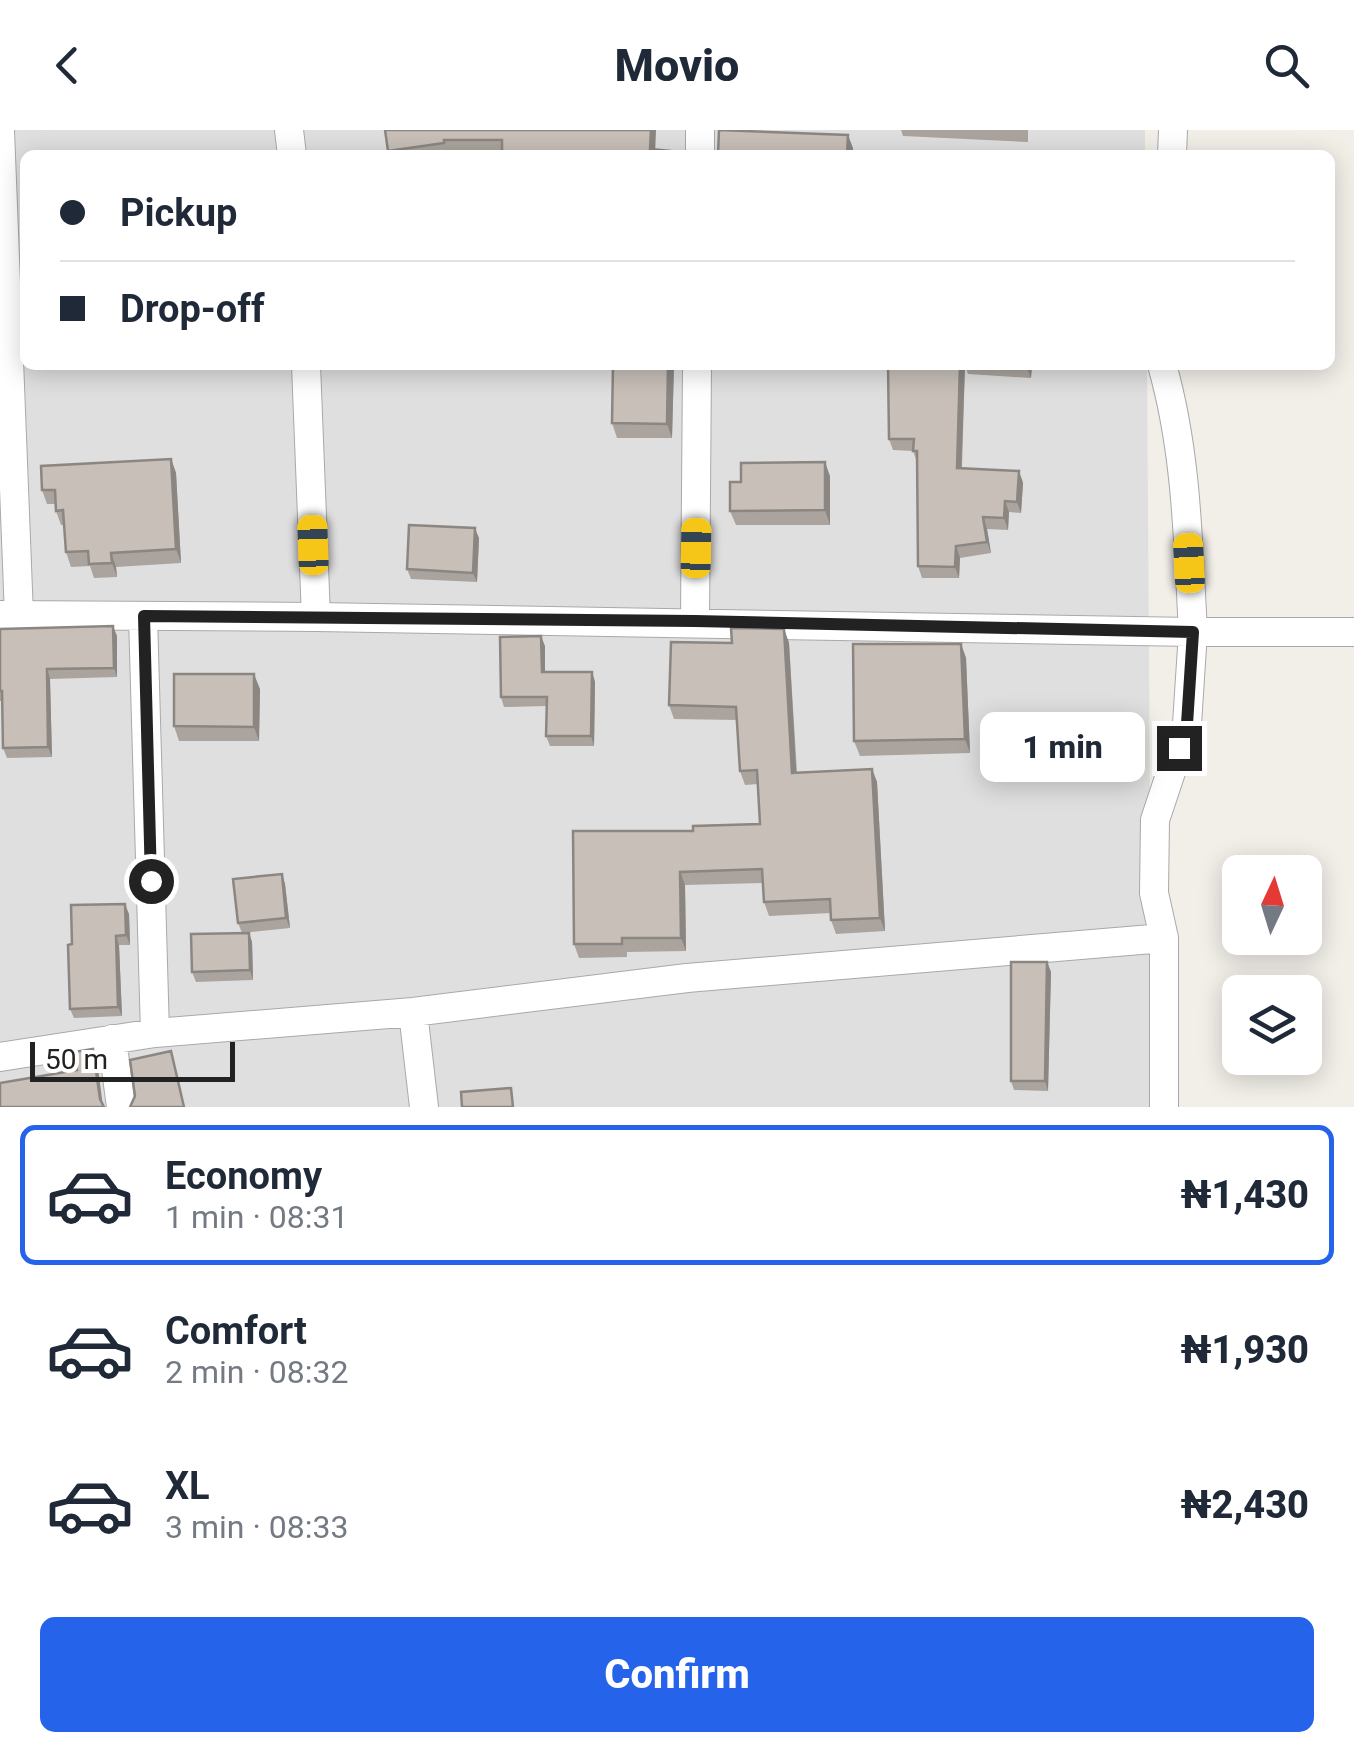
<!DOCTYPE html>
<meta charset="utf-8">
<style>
:root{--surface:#fff;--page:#f2f2f3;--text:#1f2937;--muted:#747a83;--line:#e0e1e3;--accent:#2563eb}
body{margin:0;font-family:Roboto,sans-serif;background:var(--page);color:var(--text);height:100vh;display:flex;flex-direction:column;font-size:38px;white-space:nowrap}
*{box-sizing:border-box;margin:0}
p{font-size:32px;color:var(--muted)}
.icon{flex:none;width:55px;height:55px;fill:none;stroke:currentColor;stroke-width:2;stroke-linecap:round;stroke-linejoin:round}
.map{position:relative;height:977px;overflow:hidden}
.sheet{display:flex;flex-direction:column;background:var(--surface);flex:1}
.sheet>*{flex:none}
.banner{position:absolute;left:20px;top:20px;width:1315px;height:220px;border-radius:15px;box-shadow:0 5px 25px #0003;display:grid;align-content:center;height:220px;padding:0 40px;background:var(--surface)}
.needle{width:65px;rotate:4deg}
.controls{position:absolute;left:1222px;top:725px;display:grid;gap:20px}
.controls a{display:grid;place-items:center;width:100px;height:100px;border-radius:15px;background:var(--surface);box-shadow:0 5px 25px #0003;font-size:50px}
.scale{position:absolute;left:30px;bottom:25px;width:205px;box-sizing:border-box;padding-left:10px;border:5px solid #222;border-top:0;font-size:28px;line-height:35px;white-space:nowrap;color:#222;-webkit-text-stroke:8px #fff;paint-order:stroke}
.end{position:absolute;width:45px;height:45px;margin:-22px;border:12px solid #222;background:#fff;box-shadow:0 0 0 5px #fff}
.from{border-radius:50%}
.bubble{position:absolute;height:70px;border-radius:15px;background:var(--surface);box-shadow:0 5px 25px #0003;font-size:32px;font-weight:800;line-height:70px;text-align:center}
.car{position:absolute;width:30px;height:60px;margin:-30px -15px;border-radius:12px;box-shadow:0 0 8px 2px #0007;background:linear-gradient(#f5c518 24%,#345 0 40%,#f5c518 0 76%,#345 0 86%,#f5c518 0)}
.banner b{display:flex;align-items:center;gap:35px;height:95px;font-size:38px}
.banner b+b{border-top:2px solid var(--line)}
.banner i{width:25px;height:25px;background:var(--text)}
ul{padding:18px 0 0;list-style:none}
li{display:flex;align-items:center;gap:30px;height:140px;margin:0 20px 15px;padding:0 20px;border:5px solid transparent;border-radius:15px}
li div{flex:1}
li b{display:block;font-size:38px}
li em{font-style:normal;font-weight:800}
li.selected{border-color:var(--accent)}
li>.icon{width:90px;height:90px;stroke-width:1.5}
.action{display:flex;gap:20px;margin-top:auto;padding:20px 40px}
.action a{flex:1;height:115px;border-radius:15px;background:var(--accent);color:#fff;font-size:40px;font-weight:800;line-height:115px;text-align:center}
header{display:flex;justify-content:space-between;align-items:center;height:130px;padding:0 40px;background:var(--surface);font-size:45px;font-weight:800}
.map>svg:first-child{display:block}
</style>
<header><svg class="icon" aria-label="back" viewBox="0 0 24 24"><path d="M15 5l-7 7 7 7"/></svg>Movio<svg class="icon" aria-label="search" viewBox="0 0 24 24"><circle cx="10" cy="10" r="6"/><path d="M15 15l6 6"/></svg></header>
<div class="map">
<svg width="1354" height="977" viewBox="0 0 1354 977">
<rect width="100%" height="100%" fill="#f2efe9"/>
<path fill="#e0dfdf" d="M0,0H1145V25H25V235H1147L1152,977H0Z"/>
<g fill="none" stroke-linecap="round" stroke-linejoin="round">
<g stroke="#a9a9a9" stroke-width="30">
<path id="minor" d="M0,0L19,486
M289,0L292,25
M700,25V0
M1172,25L1173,0
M1162,235C1187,322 1188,413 1193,502H1354
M0,485L316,487L306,235
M143,486L155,903
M695,491L697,235
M413,882L424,977
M112,909L121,977
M0,927L155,903L413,882L687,848L1164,808L1154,763L1155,690L1187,594L1193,502L316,487
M1164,977V808"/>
</g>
<use href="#minor" stroke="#fff" stroke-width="28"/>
</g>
<path fill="#aba49e" d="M385,0L670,21L672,25H502V23L390,25Z
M901,0H1028V12L903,6Z
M674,235L672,308H617L612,293Z
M888,235H965L962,338L1019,341L1023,353L1021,383L1009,382L1008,400L987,399L991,423L960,428L959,448H922L918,436L917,332L913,321L893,320L889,309Z
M965,235H1032L1031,248L968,244Z
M171,329L176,343L181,433L116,437L117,447L94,448L90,436L71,437L66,422L64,395H61L56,381V374H47L42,360Z
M830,346V395H736L730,381L741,352Z
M479,408L477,452L411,449L407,439Z
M0,498L117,506V547L50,549L52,627L7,628L3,618L2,571H0Z
M784,499L789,513L797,642L872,639L877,652L885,801L836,804L831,790V783L769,786L764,772L763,753L685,755L686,821L627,822V827L579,828L574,814L693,701L760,694L758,654L745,655L740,641L737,590L674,589L669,575L732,513Z
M961,514L966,528L970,623L860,626L854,611Z
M545,516V542H592L595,552L594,616H550L546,606L547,576L504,577L501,567Z
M260,559L259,611H179L174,596Z
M282,744L285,754L290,798L242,803L238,793Z
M129,784L130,815H119L122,886L74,888L70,879L72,814Z
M249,803L252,812L253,850L196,852L192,842Z
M1047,832L1051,842L1048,961L1014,960L1011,951Z"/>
<path fill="#8b8681" d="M651,0H656L655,25L650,19Z
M848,5L853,18V25H847Z
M668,235H674L672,308L667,294Z
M960,235H965L961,349L957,338Z
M1026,235H1032L1031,248Z
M171,329L176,343L181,433L176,419Z
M825,332L830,346V395L825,380Z
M1019,341L1023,353L1021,383L1017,372Z
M1005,371L1009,382L1008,400L1004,388Z
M983,387L987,399L991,423L987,412Z
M475,398L479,408L477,452L473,443Z
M956,416L960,428L959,448L955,437Z
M111,423L116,437L117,447L112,433Z
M113,496L117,506V547L114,538Z
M784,499L789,513L797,656L792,643Z
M541,506L545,516V552L542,542Z
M961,514L966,528L970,623L965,609Z
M47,539L50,549L52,627L48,617Z
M592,542L595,552L594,616L591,606Z
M254,544L260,559L259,611L254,597Z
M872,639L877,652L885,801L880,788Z
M680,742L685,755L686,821L681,808Z
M282,744L285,754L290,798L286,788Z
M125,774L129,784L130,815L126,805Z
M249,803L252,812L253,850L250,840Z
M116,806L119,815L122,886L118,877Z
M1047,832L1051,842L1048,961L1045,951Z
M93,919L97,930L103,977L100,969Z"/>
<path fill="#c7bfb8" stroke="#8b8681" stroke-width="2.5" d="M385,0H651L650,19L670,21V25H502V10H444V13L388,21Z
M719,0L848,5L847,25H718Z
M613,235H668L667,294L612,293Z
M888,235H960L957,338L1019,341L1017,372L1005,371L1004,388L983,387L987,412L956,416L955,437L918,436L917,321H913L914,309H889Z
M171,329L176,419L111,423L112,433L89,434L88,421L66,422L63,380L56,381L55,360H42L41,336Z
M825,332V380L730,381V352H741V333Z
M409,395L475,398L473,443L407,439Z
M113,496L114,538L47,539L48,617L3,618L2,561H0V499Z
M731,498L784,499L792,643L872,639L880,788L831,790L830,769L764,772L762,739L680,742L681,808H622V814H574L573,701H693V696L760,694L757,640L740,641L736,577L669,575L671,512L732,513Z
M541,506L542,542H592L591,606H546L547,567H501L500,507Z
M853,514H961L965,609L854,611Z
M174,544H254V597L174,596Z
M282,744L286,788L238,793L233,749Z
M125,774L126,805L116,806L118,877L70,879L68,815L72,814L71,775Z
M249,803L250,840L192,842L191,804Z
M1011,832H1047L1045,951H1011Z
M93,919L100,969L104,977H0V953L77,940L74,922Z
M171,921L184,977H130L135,966L130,930Z
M511,958L513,977H462L461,962Z"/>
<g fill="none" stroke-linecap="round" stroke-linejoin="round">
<path stroke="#222" stroke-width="12" d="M151,751L144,486L695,491L1193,502L1187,594L1179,618"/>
</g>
</svg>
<div class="controls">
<a><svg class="needle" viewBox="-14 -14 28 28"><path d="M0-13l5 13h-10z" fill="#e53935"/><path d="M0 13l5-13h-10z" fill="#747a83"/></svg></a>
<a><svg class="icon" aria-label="layers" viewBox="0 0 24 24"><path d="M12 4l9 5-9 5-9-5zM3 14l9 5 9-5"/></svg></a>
</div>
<div class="scale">50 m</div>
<i class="end from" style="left:151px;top:751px"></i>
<i class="end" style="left:1179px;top:618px"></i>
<div class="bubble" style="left:980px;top:582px;width:165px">1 min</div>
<i class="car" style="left:313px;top:415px;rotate:358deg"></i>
<i class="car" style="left:696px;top:418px;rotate:1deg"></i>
<i class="car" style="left:1189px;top:433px;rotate:357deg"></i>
<div class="banner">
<b><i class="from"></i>Pickup</b>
<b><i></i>Drop-off</b>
</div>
</div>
<section class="sheet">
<ul>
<li class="selected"><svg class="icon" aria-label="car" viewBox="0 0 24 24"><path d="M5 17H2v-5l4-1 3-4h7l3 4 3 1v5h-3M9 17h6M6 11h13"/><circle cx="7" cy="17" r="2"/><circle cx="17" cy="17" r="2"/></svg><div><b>Economy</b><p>1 min · 08:31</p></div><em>₦1,430</em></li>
<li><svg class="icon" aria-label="car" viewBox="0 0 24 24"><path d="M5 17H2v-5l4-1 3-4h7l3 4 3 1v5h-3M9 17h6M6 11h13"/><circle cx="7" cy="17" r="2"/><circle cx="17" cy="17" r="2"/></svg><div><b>Comfort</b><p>2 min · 08:32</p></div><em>₦1,930</em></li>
<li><svg class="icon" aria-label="car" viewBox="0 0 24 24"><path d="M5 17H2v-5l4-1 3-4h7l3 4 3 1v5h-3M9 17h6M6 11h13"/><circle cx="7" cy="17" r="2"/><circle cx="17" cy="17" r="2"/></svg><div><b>XL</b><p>3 min · 08:33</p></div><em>₦2,430</em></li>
</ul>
<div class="action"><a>Confirm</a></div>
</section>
